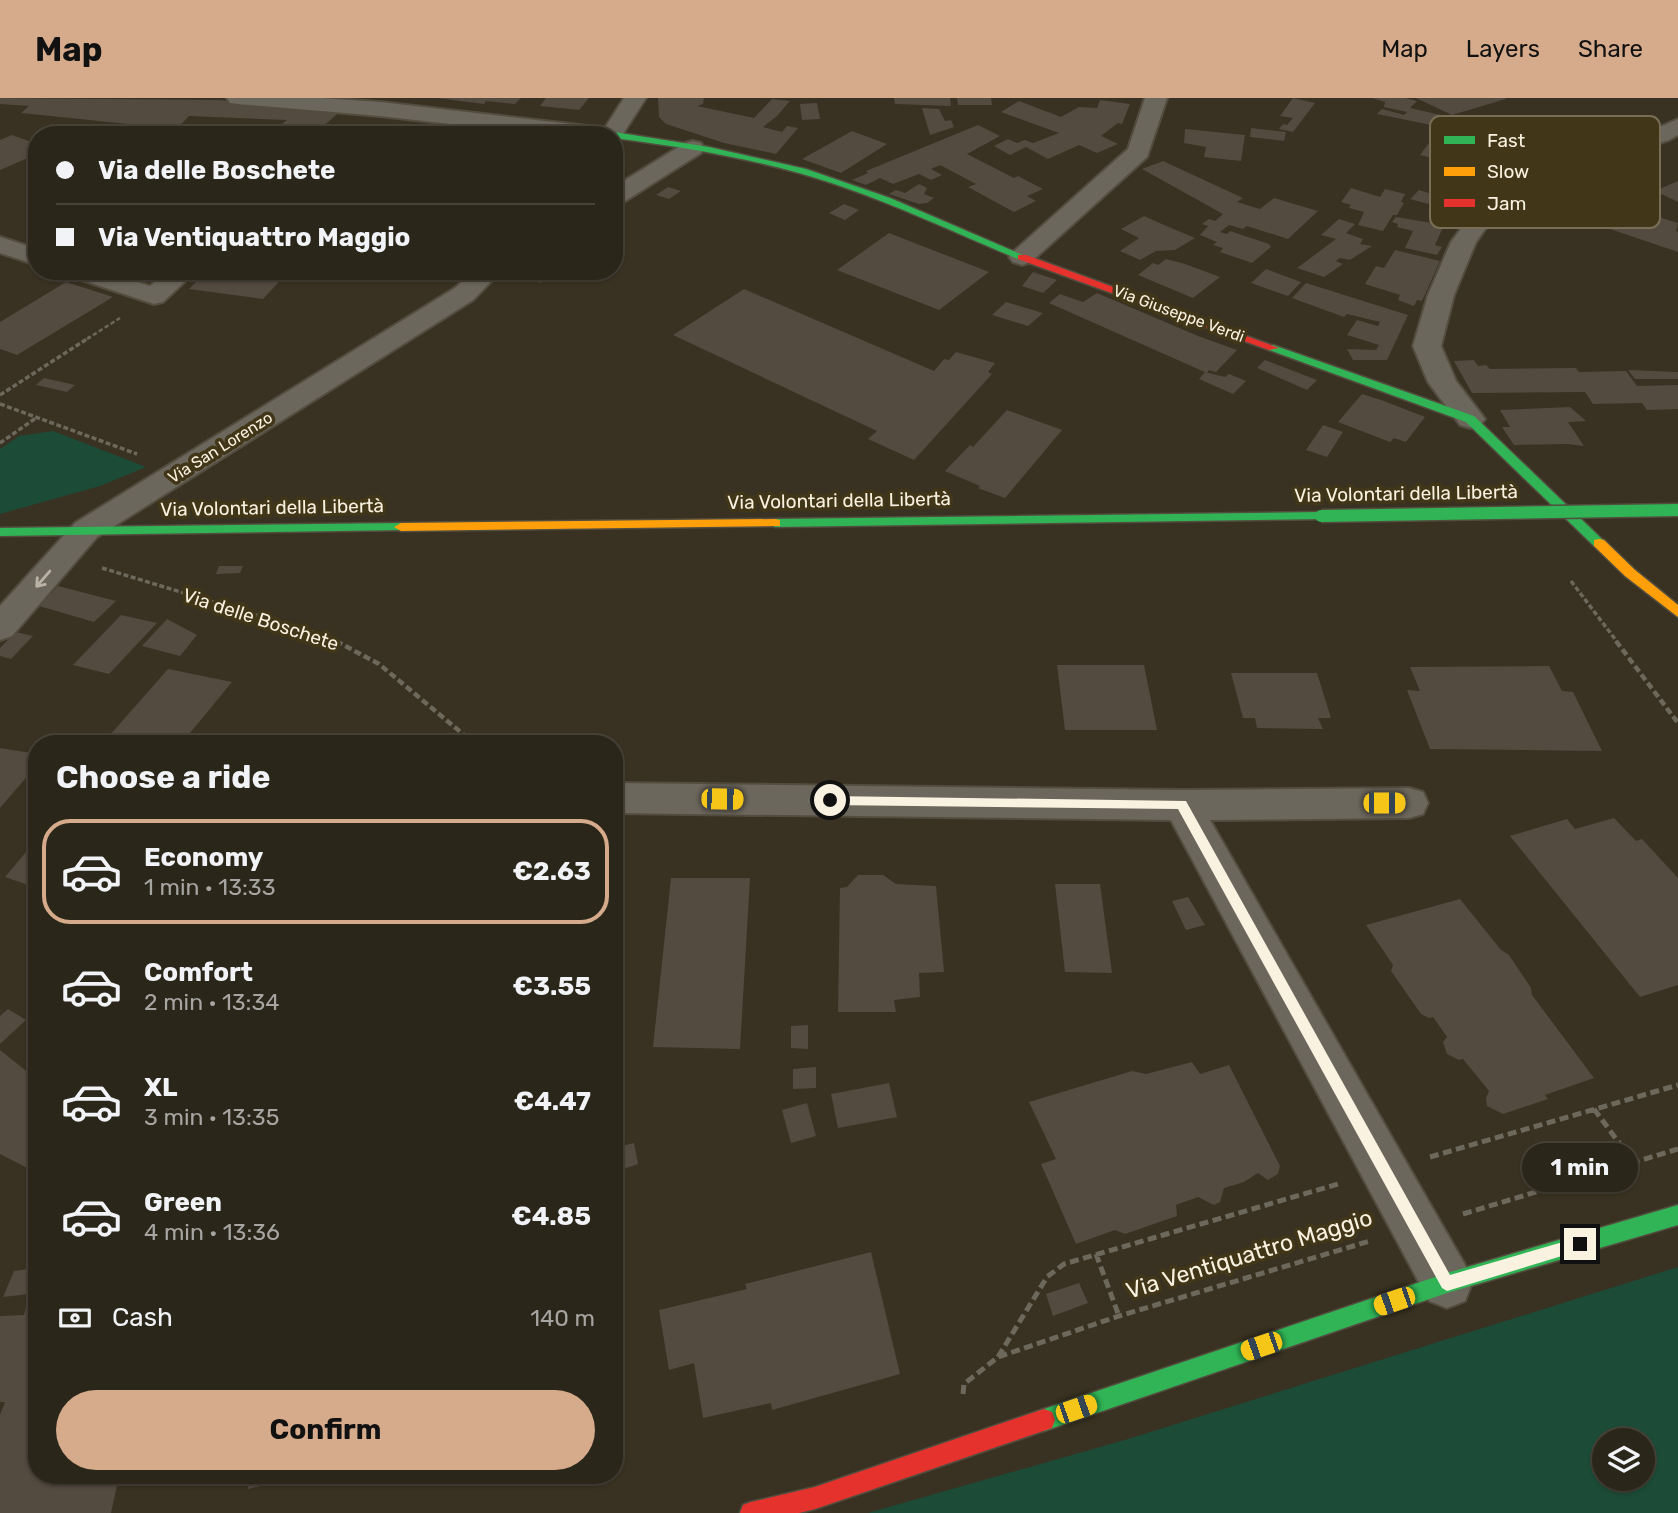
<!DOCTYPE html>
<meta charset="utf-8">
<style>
:root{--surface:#2b261a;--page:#373227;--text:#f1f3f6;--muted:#a6a5a2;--line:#474339;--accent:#d6ab8b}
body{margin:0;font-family:Rubik,sans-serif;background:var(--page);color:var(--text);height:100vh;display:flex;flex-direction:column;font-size:26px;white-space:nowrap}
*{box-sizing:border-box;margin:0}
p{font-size:23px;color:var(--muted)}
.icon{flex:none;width:38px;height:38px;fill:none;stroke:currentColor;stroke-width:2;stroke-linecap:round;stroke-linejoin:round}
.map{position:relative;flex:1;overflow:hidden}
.details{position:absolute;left:28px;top:637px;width:595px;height:749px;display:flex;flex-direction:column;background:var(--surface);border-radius:28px;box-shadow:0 2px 5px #0004,0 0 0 2px var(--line)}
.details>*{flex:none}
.hud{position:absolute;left:28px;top:28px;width:595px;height:154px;border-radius:28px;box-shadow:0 2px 5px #0004,0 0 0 2px var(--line);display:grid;align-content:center;height:154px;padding:0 28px;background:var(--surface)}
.tools{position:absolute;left:1592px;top:1330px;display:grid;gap:14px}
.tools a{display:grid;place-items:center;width:63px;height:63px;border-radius:50%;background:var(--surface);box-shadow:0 2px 5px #0004,0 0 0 2px var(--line);font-size:35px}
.end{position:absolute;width:32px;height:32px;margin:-16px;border:9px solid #faf2e1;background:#111;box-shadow:0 0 0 4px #111}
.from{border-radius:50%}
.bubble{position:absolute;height:49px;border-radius:24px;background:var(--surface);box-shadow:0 2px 5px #0004,0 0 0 2px var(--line);font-size:23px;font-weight:700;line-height:49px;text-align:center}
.car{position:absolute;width:21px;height:42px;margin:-21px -10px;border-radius:9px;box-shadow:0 0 5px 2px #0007;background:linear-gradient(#f5c518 24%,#345 0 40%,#f5c518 0 76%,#345 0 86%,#f5c518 0)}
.hud b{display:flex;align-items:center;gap:24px;height:66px;font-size:26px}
.hud b+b{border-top:2px solid var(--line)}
.hud i{width:18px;height:18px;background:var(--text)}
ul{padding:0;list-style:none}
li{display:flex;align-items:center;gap:21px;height:105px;margin:0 14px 10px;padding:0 14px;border:4px solid transparent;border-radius:28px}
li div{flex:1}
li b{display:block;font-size:26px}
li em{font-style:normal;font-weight:700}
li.current{border-color:var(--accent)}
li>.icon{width:63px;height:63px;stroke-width:1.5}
h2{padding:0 28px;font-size:32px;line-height:84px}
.pay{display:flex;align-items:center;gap:18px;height:77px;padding:0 28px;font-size:26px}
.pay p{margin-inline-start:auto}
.action{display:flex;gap:14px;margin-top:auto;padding:14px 28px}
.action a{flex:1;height:80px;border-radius:42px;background:var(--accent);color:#111;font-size:28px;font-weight:700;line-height:80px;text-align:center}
header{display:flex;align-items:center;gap:42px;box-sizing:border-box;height:98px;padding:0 35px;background:var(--accent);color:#111}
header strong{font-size:33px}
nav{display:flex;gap:38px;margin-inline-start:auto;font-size:24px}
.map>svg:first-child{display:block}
</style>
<header>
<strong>Map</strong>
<nav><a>Map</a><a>Layers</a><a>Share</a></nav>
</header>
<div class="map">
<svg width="1678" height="1415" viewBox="0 0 1678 1415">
<rect width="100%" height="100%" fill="#393222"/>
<path fill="#1c4b37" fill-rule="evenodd" d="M53,333L146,369L100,388L0,416V351L19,338Z
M1678,1169V1415H868L1128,1341ZM1643,1342V1381H1605V1342Z"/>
<path fill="#534a40" d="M0,0L218,2L343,11L313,37H268L287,22L189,18L171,37H120L128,29L138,27L21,15L29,8L0,6Z
M437,0H521L515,6L486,3L484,6Z
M546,0H589L579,12L540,8Z
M658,0H704L703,6L697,8L754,20L772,1L790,3L777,18L763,29L782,34L787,28L798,30L776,56L724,45L666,26L659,19Z
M894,0H950L951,8L895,6Z
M957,0H991L992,7H958Z
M1293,0L1315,5L1293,34L1279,31L1283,26L1287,27L1293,20L1280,18Z
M1372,0H1406L1417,3L1410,10L1576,48L1563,61L1541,64L1534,60L1542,57L1536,55L1504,64L1496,61L1511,54L1494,58L1487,54L1506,48L1440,37L1443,32L1429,29L1431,27L1377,16L1382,11L1404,17L1407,14L1384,9L1385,4Z
M1416,0H1505L1506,1L1452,17Z
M1100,2L1130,6L1122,26L1118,25L1101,38L1118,46L1097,55L1079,47L1048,61L1026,49L1010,57L994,48L1008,41L1017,45L1025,42L1033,45L1059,35L1001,14L1019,3L1061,19L1079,9L1097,10Z
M817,5L820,21L802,22L800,6Z
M922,10L939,11L945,23L951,22L954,29L930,37Z
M978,27L1000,38L967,56L1014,80L1018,78L1043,91L1027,98L1036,103L1014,114L968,89L976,86L940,67L931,71L942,77L931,82L919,76L893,86L880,80L866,87L852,82L868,75L866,73Z
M1251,30L1286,34L1284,43L1250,39Z
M1185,31L1245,37L1241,63L1204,59L1206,49L1184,45Z
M852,33L887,46L841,75L802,61Z
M12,37L37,46V56L0,72V42Z
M1428,46L1449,52L1443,58L1437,56L1432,60L1420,57Z
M1163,63L1243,100L1237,104L1260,111L1274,100L1318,113L1288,141L1247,128L1243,131L1229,127L1220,134L1227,136L1230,133L1269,146L1271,149L1252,165L1220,154L1223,150L1213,147L1217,144L1200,137L1208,128L1202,126L1209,121L1215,123L1223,116L1142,71Z
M1678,83V104L1655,93Z
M919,86L927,90L924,96L934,100L927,105L919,106L889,96L896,92L905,95Z
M668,89L681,93L669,101L656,97Z
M1351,90L1380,99L1385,91L1405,96L1401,104L1404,105L1397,117H1393L1383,133L1358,127L1364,114L1349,110L1351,107L1341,104Z
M1419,92L1435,97L1428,106L1410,101Z
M1569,98L1587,104L1592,98L1617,106L1612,112L1634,119L1639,113L1678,125L1676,133L1678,134V154L1554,112Z
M844,106L859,112L845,122L829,115Z
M1144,118L1164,127L1195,140L1175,152L1156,153L1140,162L1120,153L1139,140L1121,131Z
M1396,119L1444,127L1435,147L1442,149L1437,157L1405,150L1413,133L1397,129L1398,126L1392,124Z
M1339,121L1355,126L1346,135L1363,141L1360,146L1372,148L1350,162L1340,160L1336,163L1343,166L1324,179L1297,170L1336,141L1321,137Z
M889,135L989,174L939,212L837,172Z
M1395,152L1440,163L1422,203L1417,202L1414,208L1398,202L1400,197L1365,186L1376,168L1384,170Z
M1166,161L1185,166L1220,179L1193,200L1138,177L1153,165L1158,167Z
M1266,171L1301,184L1288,198L1251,185Z
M207,173H289L263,201L189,191Z
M539,173H546L555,177L540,185L528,180Z
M1033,174L1057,182L1043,195L1022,188Z
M66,184L113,199L17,257L0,251V224Z
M1306,185L1408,217L1387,262H1353L1347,251L1376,252L1379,247L1347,237L1357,222L1378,228L1380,224L1347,216L1344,219L1292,200Z
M744,191L934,273L944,261L949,262L956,254L995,265L988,274L992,276L914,362L868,341L877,333L673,237Z
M1097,195L1198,238L1237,252L1216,274L1209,272L1207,275L1049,205L1060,196L1083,204Z
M1006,204L1043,215L1028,228L992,217Z
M1265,262L1317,282L1307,292L1257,270Z
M1474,262L1478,268L1486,267L1490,271L1576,270L1579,274L1626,273L1637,288L1678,287V311L1647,312L1642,305L1593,306L1585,294L1472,295L1454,263Z
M1628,272L1678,274V281H1635Z
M1205,274L1225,279L1229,276L1246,283L1233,296L1199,281Z
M44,280L75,287L67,294L36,287Z
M1362,296L1384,303L1425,319L1406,344L1394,340L1390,344L1338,324Z
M1570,309L1586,323L1568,324L1584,348L1568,346L1514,347L1502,329H1510L1500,312Z
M1007,312L1062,332L1005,400L978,390L980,388L945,373L970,347L973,349Z
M1323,327L1343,334L1327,359L1306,352Z
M219,468H243L240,475L216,476Z
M58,488L116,503L94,524L39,508Z
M121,517L157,525L109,576L73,567Z
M167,521L197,537L180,558L142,548Z
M16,534L33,538L11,561L0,558V550Z
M1057,567H1144L1157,632H1065Z
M1549,568L1562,593L1573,594L1602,653L1430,651L1407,592L1420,593L1410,569Z
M168,571L232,584L181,646H102Z
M1231,575H1317L1331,620H1318L1323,631L1257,630L1255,620H1243Z
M0,650L37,656V667L0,710Z
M1614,720L1636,743L1642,741L1678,780V887L1640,899L1510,738L1567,721L1575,731Z
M31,748L37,751V790L5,779Z
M858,777H883L896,786L936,788L944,874L919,875L920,899L894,902L896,914H838L840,790L847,789Z
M671,780H750L740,951L653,949Z
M1055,786H1100L1112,875L1065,874Z
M1188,799L1205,827L1186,832L1172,803Z
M1460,801L1501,852L1509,857L1531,890L1532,897L1594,980L1545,997L1548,1001L1503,1016L1487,1008L1486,1000L1489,993L1463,961L1459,962L1447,956L1443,944L1447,939L1433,919L1429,920L1421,916L1391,873L1393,867L1366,827Z
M8,911L26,922L0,946V918Z
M808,927V951L791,950V928Z
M0,952L30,976L37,969V1075L0,1056Z
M1192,964L1200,976L1229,967L1280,1068L1278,1076L1268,1082L1258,1075L1244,1084L1224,1090L1220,1104L1214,1107L1198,1099L1176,1107L1177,1118L1125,1136L1115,1132L1076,1146L1041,1066L1056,1061L1029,1004L1132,973L1146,976Z
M816,969V990L793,991V971Z
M889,985L897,1019L838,1030L831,996Z
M807,1005L816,1038L791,1045L782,1012Z
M634,1045L638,1066L614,1074V1050Z
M871,1154L900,1276L772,1312L771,1305L703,1320L694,1265L669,1272L659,1212L747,1191L745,1186Z
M37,1170V1377H95L92,1388L118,1383L111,1415H0V1317L5,1304H0V1218L24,1217L29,1196L3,1199L14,1173Z
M1079,1185L1088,1205L1053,1218L1046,1196Z
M249,1377H299L300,1378L248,1391Z"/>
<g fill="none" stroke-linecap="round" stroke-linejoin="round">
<g stroke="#534d3f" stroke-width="4">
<path id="street" d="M227,0H322L380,4L605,30L624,0H646L619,42L614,43V37H548L380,18L238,6L230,5Z
M1145,0H1167L1147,59L1031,164L1022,167L1013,164L1009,159L1013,154L1128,51Z
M1678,21V37L1669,42L1534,85L1505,103L1476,144L1454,197L1441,248L1456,283L1485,321L1480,327L1470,330L1460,327L1428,284L1413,248L1428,197L1451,144L1489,93L1518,75L1653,32Z
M693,43L701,45L704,50L701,55L622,105L614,107V89L685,45Z
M0,139L37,151V167L0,155Z
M66,173H105L150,188L167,173H196L163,204L154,206L70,178Z
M473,173H501L473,202L97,439L12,538L0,542V508L75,425L455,190Z
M614,685L1182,692L1409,690L1423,694L1428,705L1423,716L1409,720L1210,722L1465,1167L1472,1185L1465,1203L1447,1210L1429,1203L1171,722L614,715Z"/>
</g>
<g stroke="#534d3f" stroke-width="3">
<path id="fast" d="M614,34L709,49L806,71L890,100L1027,159L1018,161C946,131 874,96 799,75C738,58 676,48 614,40V37H610Z
M1273,247L1474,318L1606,445L1599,449L1594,448L1466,324L1269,252L1267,250Z
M1321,414L1326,415V421L775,429L769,425L775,421Z
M401,425L406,426V432L0,438V430Z
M1678,1107V1127L1447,1195L1044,1333L1036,1330L1033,1322L1036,1314L1044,1311L1447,1175Z"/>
</g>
<g stroke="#534d3f" stroke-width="3">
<path id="slow" d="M775,421L780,422V428L401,433L394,429L401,425Z
M1599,441L1604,442L1635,472L1678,507V519L1625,478L1594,448V442Z"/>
</g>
<g stroke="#534d3f" stroke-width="3">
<path id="jam" d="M1018,157H1026L1279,250L1269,252L1018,161Z
M1044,1311L1052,1314L1055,1322L1052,1330L815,1411L799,1415H740L743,1407L751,1404L815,1389Z"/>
</g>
<path stroke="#6d685c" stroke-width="2.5" stroke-dasharray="4.5 2.5" stroke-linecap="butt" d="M87,241L120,220"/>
<path stroke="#6d685c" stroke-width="3.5" stroke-dasharray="5 2.5" stroke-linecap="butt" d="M0,297L90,239
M0,306L137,356
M0,345L36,320
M102,470L328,539L339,545
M1571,483L1618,545"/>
<path stroke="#6d685c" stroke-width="4.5" stroke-dasharray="7 3.5" stroke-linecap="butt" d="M336,543L379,566L475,646
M1616,543L1678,625"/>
<path stroke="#6d685c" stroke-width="5" stroke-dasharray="9 4.5" stroke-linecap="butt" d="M1594,1011L1634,1065
M1430,1059L1678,987
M1463,1116L1678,1051
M1096,1156L1119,1218
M998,1259L1047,1179L1064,1166L1338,1086
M963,1296L964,1286L998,1259L1119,1218L1370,1143"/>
<use href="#street" fill="#6c675c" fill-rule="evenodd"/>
<use href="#fast" fill="#30b455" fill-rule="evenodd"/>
<use href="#slow" fill="#ff9f0a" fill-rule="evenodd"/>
<use href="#jam" fill="#e5322d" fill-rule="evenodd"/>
<g stroke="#534d3f" stroke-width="15" stroke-linecap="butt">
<path id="fast-bridge" d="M1321,418L1678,412"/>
</g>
<use href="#fast-bridge" stroke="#30b455" stroke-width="12"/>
</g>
<defs><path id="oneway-shaft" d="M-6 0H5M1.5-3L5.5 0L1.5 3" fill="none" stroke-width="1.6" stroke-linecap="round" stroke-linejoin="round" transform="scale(1.75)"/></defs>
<use stroke="#bab3a5" href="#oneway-shaft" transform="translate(43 481) rotate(131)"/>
<path fill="#faf2e1" d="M830,698L1186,703L1450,1177L1580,1139L1585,1141L1587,1146L1585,1151L1447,1193L1442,1190L1178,711L830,707L825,702Z"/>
<g text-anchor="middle" stroke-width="7" stroke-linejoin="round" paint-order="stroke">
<g font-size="16" fill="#faf2e1" stroke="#423619">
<text transform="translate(1179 215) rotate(20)" y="6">Via Giuseppe Verdi</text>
<text transform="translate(220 349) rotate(-32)" y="6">Via San Lorenzo</text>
</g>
<g font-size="19" fill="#faf2e1" stroke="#423619">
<text transform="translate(1406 395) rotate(-1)" y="7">Via Volontari della Libertà</text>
<text transform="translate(839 402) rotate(-1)" y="7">Via Volontari della Libertà</text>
<text transform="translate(272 409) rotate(-1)" y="7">Via Volontari della Libertà</text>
<text transform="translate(261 521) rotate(18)" y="7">Via delle Boschete</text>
</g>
<g font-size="23" fill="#faf2e1" stroke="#423619">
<text transform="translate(1249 1156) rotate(-17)" y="8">Via Ventiquattro Maggio</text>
</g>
</g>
<rect x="1430" y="18" width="230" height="112" rx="10" fill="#423619" stroke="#796e55" stroke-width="2"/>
<rect x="1444" y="38" width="31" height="8" fill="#30b455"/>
<rect x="1444" y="69" width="31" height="9" fill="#ff9f0a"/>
<rect x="1444" y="101" width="31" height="8" fill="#e5322d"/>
<g font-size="19" fill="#faf2e1">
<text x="1487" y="49">Fast</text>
<text x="1487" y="80">Slow</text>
<text x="1487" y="112">Jam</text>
</g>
</svg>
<div class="tools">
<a><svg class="icon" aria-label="layers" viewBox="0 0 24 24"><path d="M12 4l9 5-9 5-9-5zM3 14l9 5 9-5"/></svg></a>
</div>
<i class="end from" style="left:830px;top:702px"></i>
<i class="end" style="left:1580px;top:1146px"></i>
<div class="bubble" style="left:1522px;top:1045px;width:116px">1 min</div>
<i class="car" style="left:722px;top:701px;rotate:91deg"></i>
<i class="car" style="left:1384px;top:705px;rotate:90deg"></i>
<i class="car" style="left:1394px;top:1203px;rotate:251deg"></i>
<i class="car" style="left:1261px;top:1248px;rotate:251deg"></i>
<i class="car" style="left:1076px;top:1311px;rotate:71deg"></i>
<div class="hud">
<b><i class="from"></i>Via delle Boschete</b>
<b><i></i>Via Ventiquattro Maggio</b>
</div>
<section class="details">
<h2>Choose a ride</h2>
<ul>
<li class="current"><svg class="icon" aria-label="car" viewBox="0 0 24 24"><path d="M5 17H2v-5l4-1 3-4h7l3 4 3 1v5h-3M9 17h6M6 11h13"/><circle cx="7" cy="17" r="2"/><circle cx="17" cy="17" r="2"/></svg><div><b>Economy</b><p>1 min · 13:33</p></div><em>€2.63</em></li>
<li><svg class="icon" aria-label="car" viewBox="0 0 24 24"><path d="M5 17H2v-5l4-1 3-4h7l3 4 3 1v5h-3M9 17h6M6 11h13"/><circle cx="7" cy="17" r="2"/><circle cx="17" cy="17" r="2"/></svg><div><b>Comfort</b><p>2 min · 13:34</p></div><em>€3.55</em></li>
<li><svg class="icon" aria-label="car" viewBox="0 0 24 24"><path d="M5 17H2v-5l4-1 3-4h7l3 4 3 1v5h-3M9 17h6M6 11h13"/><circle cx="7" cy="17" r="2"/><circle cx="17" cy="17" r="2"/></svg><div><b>XL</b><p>3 min · 13:35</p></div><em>€4.47</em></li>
<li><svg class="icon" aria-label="car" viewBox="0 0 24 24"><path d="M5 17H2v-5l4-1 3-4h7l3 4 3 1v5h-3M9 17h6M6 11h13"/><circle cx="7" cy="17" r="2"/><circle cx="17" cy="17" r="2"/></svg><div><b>Green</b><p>4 min · 13:36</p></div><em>€4.85</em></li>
</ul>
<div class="pay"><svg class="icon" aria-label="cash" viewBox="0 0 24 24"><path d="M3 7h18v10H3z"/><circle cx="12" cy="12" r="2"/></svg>Cash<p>140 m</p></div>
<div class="action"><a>Confirm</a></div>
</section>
</div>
